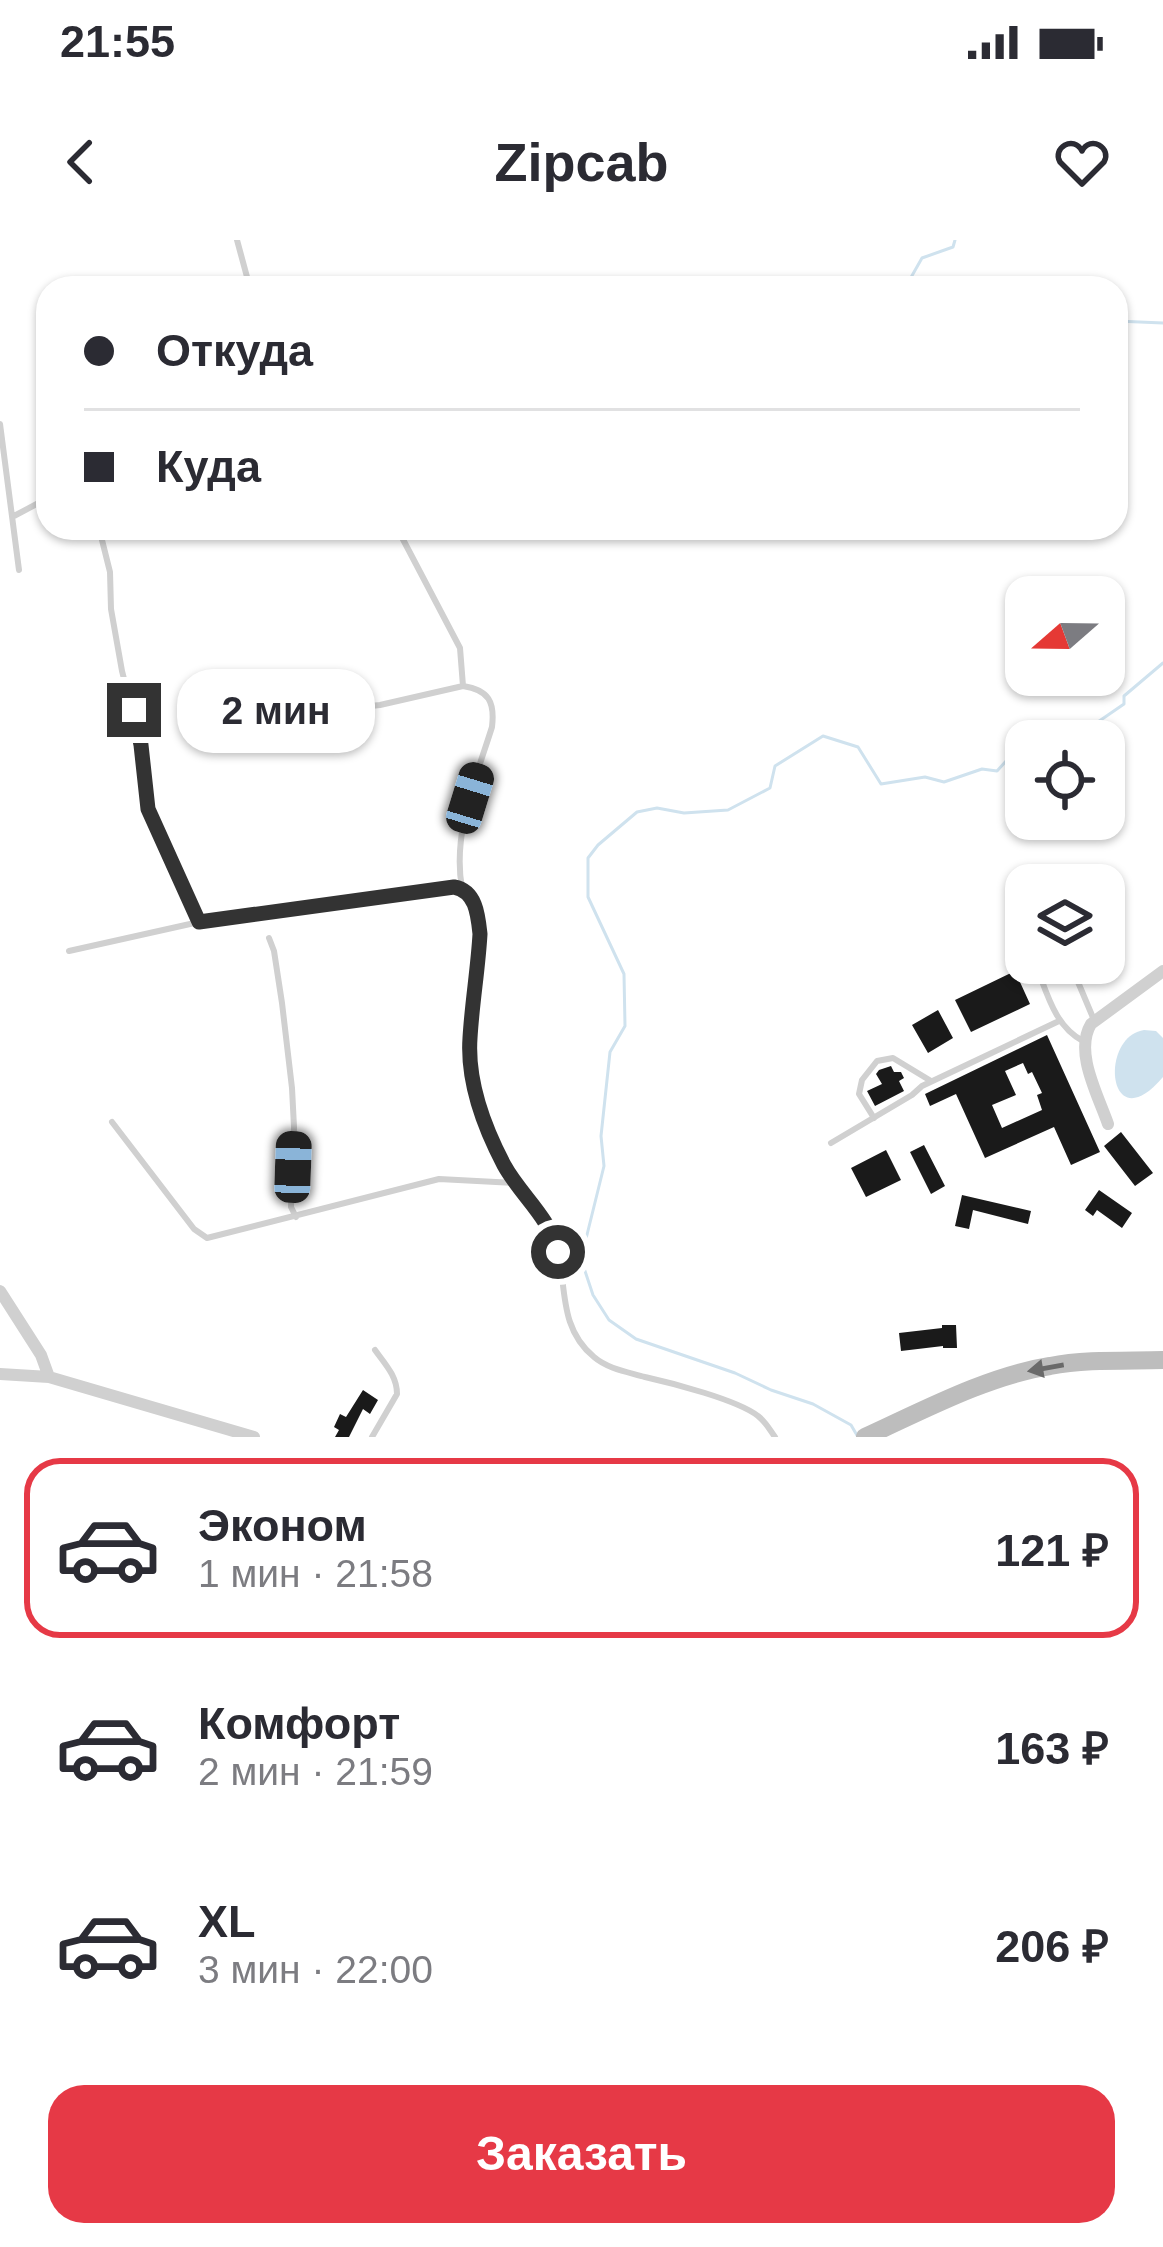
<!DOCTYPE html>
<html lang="ru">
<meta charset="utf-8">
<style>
:root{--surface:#fff;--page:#f2f2f3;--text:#2b2b33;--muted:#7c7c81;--line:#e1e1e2;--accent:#e63946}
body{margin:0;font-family:Arial,sans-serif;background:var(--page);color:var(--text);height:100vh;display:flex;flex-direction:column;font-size:45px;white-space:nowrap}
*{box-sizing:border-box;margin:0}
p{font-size:39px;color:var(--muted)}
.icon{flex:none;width:66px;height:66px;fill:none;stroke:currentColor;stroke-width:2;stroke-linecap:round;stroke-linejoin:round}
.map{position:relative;height:1197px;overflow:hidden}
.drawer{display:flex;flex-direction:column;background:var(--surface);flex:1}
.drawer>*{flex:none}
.guide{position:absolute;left:36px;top:36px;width:1092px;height:264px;border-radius:36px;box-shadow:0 3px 9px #0004;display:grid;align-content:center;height:264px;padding:0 48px;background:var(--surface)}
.needle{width:78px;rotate:250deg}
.controls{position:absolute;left:1005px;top:336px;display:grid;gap:24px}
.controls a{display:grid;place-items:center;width:120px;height:120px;border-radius:24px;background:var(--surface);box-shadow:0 3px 9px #0004;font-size:60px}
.end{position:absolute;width:54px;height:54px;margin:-27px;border:15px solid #333;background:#fff;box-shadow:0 0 0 6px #fff}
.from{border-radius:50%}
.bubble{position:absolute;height:84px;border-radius:36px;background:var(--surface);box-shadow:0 3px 9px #0004;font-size:39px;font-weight:700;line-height:84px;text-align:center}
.car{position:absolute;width:36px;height:72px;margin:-36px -18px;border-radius:15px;box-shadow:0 0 9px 3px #0007;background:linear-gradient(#222 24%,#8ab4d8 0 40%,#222 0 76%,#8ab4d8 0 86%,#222 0)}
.guide b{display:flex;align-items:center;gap:42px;height:114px;font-size:45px}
.guide b+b{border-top:3px solid var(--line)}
.guide i{width:30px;height:30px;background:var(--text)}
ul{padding:21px 0 0;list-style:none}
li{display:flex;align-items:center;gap:36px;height:180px;margin:0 24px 18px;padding:0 24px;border:6px solid transparent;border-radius:36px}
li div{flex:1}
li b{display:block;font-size:45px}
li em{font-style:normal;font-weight:700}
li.current{border-color:var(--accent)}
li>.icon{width:108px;height:108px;stroke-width:1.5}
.primary-button{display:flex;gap:24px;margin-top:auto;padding:24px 48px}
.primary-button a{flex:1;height:138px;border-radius:36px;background:var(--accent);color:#fff;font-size:48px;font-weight:700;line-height:138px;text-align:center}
.status{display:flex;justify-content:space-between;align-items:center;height:84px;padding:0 60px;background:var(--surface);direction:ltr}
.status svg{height:33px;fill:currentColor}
header{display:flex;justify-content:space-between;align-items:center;height:156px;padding:0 48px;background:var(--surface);font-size:54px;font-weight:700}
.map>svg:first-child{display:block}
</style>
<div class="status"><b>21:55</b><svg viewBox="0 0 49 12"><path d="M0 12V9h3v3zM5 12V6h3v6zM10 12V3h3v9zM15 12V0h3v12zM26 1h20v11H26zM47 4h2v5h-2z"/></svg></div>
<header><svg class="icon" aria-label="back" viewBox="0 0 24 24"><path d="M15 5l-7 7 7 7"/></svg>Zipcab<svg class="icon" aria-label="heart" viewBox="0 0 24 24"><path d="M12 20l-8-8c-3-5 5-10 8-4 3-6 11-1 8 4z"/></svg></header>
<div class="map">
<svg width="1163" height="1197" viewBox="0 0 1163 1197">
<rect width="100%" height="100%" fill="#fff"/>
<path fill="#cfe2ee" d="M1144,790L1156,791L1163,798V837C1108,902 1098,797 1144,790Z"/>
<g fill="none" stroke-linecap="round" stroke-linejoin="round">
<path stroke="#cfe2ee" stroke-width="3" d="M905,48L922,18L953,7L955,0
M1116,81L1163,83
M1046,501L1047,497L1082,484L1092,486L1124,464V456L1163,423
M858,1197L851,1185L813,1164L771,1150L735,1133L636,1099L609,1080L593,1055L581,1019L604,926L601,896L610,812L625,786L624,734L588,657V618L598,605L637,572L657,568L684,573L728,570L770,548L775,526L823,496L858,507L881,544L925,537L944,542L982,529L997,531L1007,520L1026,514"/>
</g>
<path fill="#1a1a1a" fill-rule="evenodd" d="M1015,731L1030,764L971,792L955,760Z
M938,770L953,798L928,813L912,785Z
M1047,795L1100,912L1071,925L1054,887L985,918L956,854L930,866L925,854ZM1023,823L1028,834L1032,832L1042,853L1037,855L1042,870L1002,888L992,865L1016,855L1005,831Z
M891,826L894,832H901L904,838L899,841L904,851L875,866L867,851L882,844L876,834L879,830Z
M1121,892L1153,933L1135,946L1104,906Z
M924,905L945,946L931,954L910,912Z
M886,910L901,940L866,957L851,928Z
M1099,950L1132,973L1122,988L1097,970L1093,976L1085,970Z
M962,955L1031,971L1028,984L973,970L969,989L955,986Z
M942,1085H956L957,1108H943V1106L901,1111L899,1093L942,1088Z
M363,1150L378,1160L370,1174L363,1169L349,1197H335L339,1190L334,1187L340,1174L346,1177Z"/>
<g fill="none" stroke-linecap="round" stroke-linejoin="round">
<path stroke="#d0d0d0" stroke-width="6" d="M237,0L250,48
M0,184L19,330
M14,276L48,258
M99,288L110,332L111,369L122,431L141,505L148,569L199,682
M397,288L460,408L463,446
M229,478H255L380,465L463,446C489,450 495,462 492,487C476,538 452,594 462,648
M269,698L274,711L282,763L292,848L294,887L291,967L296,977
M69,711L199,682L454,647C500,658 471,766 470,800C469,831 477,861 489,889C497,909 505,930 517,947C530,965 548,977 555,998C568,1040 556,1086 594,1117C608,1129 628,1132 645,1137C672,1143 738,1160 758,1176C765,1181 770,1190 775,1197
M1035,723C1047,752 1054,786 1083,801
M1070,723L1094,780
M874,878L859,854L862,840L877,821L893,818L931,841
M112,882L194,989L207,998L439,939L513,943
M831,903L912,855L922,846L1059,781
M372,1197L397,1154C397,1136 385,1124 375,1110"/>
<path stroke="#d0d0d0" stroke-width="12" d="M1108,884C1098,855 1074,812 1091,784L1163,731
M0,1051L41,1115L49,1137
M0,1134L49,1137L254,1197"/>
<path stroke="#bdbdbd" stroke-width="18" d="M865,1197C922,1171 987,1136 1050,1126C1086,1119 1126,1121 1163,1120"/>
</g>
<defs><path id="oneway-solid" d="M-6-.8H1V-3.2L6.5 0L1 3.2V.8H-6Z" transform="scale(3)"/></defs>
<use fill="#6a6a6a" href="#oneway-solid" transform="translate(1046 1128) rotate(170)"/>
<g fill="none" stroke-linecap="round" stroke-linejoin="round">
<path stroke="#333" stroke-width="15" d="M134,470L141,505L148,569L199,682L454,647C476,651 478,675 480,694C478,729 472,763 470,798C467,841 484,887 504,925C521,956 549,976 558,1012"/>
</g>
</svg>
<div class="controls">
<a><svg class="needle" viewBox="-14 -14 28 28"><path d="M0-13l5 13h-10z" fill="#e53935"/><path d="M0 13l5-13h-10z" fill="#7c7c81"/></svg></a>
<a><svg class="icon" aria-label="locate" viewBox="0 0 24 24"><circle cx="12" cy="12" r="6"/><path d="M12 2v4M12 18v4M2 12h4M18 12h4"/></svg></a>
<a><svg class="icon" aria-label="layers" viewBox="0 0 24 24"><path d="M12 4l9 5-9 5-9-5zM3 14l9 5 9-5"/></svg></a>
</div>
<i class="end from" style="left:558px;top:1012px"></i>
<i class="end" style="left:134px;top:470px"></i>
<div class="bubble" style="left:177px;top:429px;width:198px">2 мин</div>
<i class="car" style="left:470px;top:558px;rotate:17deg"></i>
<i class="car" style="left:293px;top:927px;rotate:2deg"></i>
<div class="guide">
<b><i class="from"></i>Откуда</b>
<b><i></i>Куда</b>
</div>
</div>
<section class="drawer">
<ul>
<li class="current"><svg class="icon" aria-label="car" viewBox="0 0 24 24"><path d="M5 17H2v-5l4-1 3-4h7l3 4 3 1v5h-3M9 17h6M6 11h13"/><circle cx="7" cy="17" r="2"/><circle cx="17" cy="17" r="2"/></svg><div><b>Эконом</b><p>1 мин · 21:58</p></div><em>121 ₽</em></li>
<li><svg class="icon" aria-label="car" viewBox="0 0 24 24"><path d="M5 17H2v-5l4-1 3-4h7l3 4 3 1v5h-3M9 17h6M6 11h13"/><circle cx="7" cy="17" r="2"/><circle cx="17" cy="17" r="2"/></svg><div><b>Комфорт</b><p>2 мин · 21:59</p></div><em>163 ₽</em></li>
<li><svg class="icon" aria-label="car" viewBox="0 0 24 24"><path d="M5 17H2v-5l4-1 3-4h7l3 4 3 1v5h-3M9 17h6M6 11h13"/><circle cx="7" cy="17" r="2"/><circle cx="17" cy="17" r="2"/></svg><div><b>XL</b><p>3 мин · 22:00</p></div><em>206 ₽</em></li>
</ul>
<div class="primary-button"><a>Заказать</a></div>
</section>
